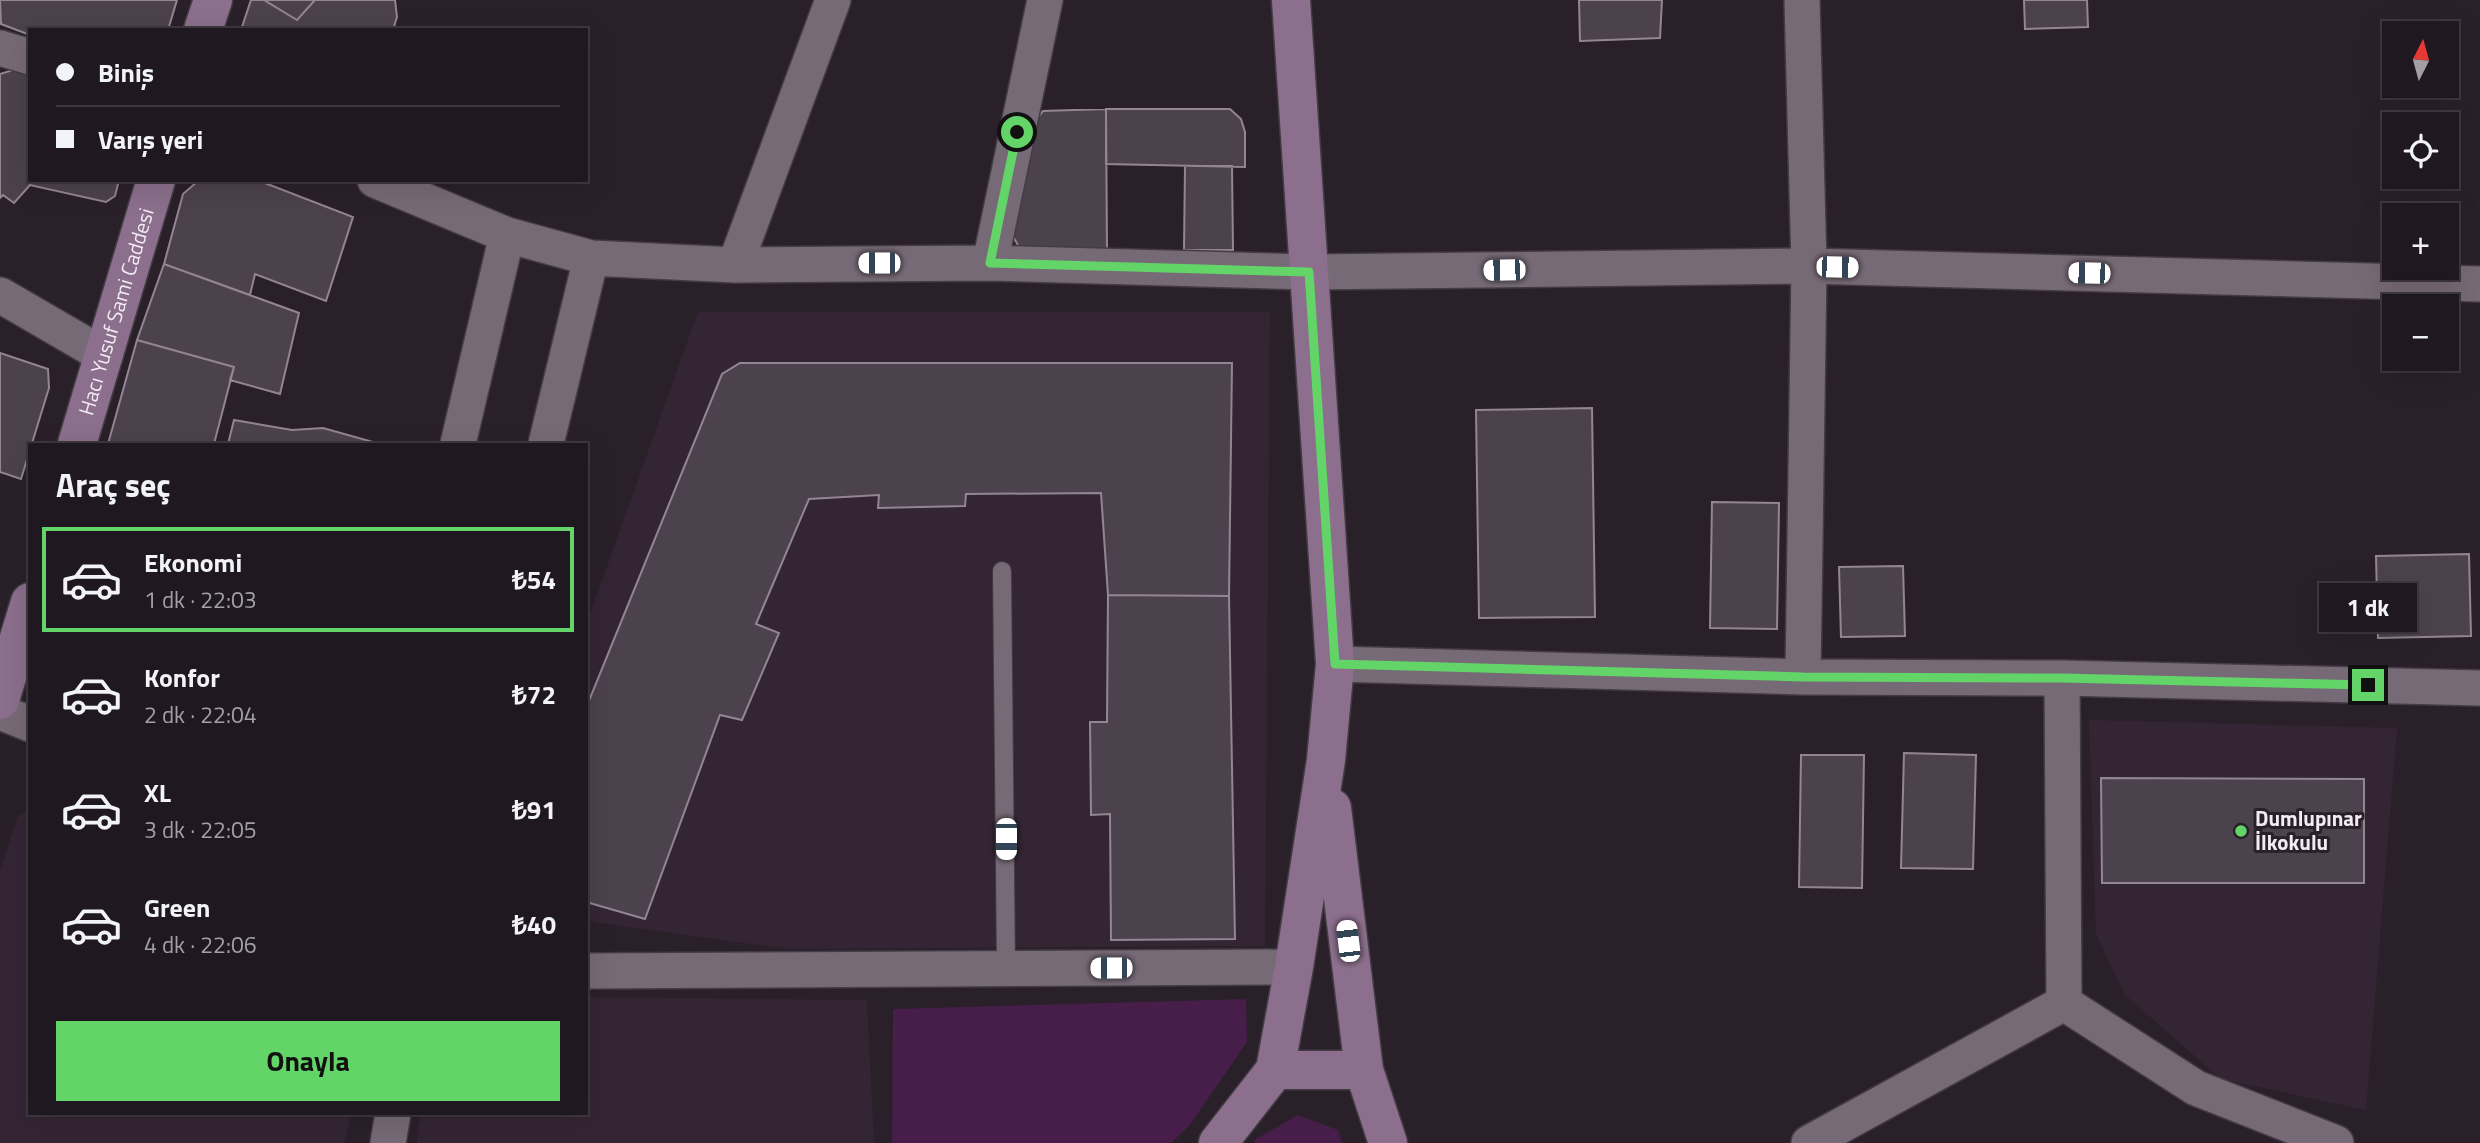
<!DOCTYPE html>
<html lang="tr">
<meta charset="utf-8">
<style>
:root{--surface:#201820;--page:#2d252d;--text:#f1f3f6;--muted:#a2a0a5;--line:#3d373e;--accent:#63d468}
body{margin:0;font-family:"Titillium Web",sans-serif;background:var(--page);color:var(--text);height:100vh;display:flex;flex-direction:column;font-size:26px;white-space:nowrap}
*{box-sizing:border-box;margin:0}
p{font-size:23px;color:var(--muted)}
.icon{flex:none;width:38px;height:38px;fill:none;stroke:currentColor;stroke-width:2;stroke-linecap:round;stroke-linejoin:round}
.map{position:relative;flex:1;overflow:hidden}
.details{position:absolute;left:28px;top:443px;width:560px;height:672px;display:flex;flex-direction:column;background:var(--surface);border-radius:0px;box-shadow:0 7px 28px #0002,0 0 0 2px var(--line)}
.details>*{flex:none}
.guide{position:absolute;left:28px;top:28px;width:560px;height:154px;border-radius:0px;box-shadow:0 7px 28px #0002,0 0 0 2px var(--line);display:grid;align-content:center;height:154px;padding:0 28px;background:var(--surface)}
.needle{width:46px;rotate:6deg}
.tools{position:absolute;left:2382px;top:21px;display:grid;gap:14px}
.tools a{display:grid;place-items:center;width:77px;height:77px;border-radius:0px;background:var(--surface);box-shadow:0 7px 28px #0002,0 0 0 2px var(--line);font-size:35px}
.end{position:absolute;width:32px;height:32px;margin:-16px;border:9px solid #63d468;background:#111;box-shadow:0 0 0 4px #111}
.from{border-radius:50%}
.bubble{position:absolute;height:49px;border-radius:0px;background:var(--surface);box-shadow:0 7px 28px #0002,0 0 0 2px var(--line);font-size:23px;font-weight:700;line-height:49px;text-align:center}
.car{position:absolute;width:21px;height:42px;margin:-21px -10px;border-radius:9px;box-shadow:0 0 5px 2px #0007;background:linear-gradient(#fff 24%,#345 0 40%,#fff 0 76%,#345 0 86%,#fff 0)}
.guide b{display:flex;align-items:center;gap:24px;height:66px;font-size:26px}
.guide b+b{border-top:2px solid var(--line)}
.guide i{width:18px;height:18px;background:var(--text)}
ul{padding:0;list-style:none}
li{display:flex;align-items:center;gap:21px;height:105px;margin:0 14px 10px;padding:0 14px;border:4px solid transparent;border-radius:0px}
li div{flex:1}
li b{display:block;font-size:26px}
li em{font-style:normal;font-weight:700}
li.selected{border-color:var(--accent)}
li>.icon{width:63px;height:63px;stroke-width:1.5}
h2{padding:0 28px;font-size:32px;line-height:84px}
.cta{display:flex;gap:14px;margin-top:auto;padding:14px 28px}
.cta a{flex:1;height:80px;border-radius:0px;background:var(--accent);color:#111;font-size:28px;font-weight:700;line-height:80px;text-align:center}
.map>svg:first-child{display:block}
</style>
<div class="map">
<svg width="2480" height="1143" viewBox="0 0 2480 1143">
<rect width="100%" height="100%" fill="#2a202a"/>
<path fill="#342534" d="M698,312H1270L1265,946L788,949L586,921V625Z
M2089,720L2397,728L2366,1110L2221,1079L2125,995L2096,934Z
M30,808V1113H352L344,1143H0V870L18,816Z
M586,997L867,1000L874,1143H417L420,1113H586Z"/>
<path fill="#461e49" d="M1246,999L1247,1042L1189,1126L1171,1143H892L893,1009Z
M1298,1115L1338,1130L1342,1143H1254L1256,1139Z"/>
<path fill="#4c424d" stroke="#928693" stroke-width="2" d="M0,0H177L168,30H30V35L1,24Z
M251,0H264L297,20L315,0H395L397,17L393,30H241Z
M264,0H315L297,20Z
M1579,0H1662L1660,38L1580,41Z
M2024,0H2087L2088,27L2025,29Z
M16,69L30,75V180H119L115,196L106,202L30,185L14,203L3,195L0,198V74Z
M1106,109H1230L1241,119L1245,132V167L1106,164Z
M1106,109L1107,251L1019,247L1011,233L1027,130L1043,111Z
M1185,166H1232L1233,250H1184Z
M257,180L353,217L326,301L255,274L250,295L164,264L183,194L198,181Z
M164,264L299,313L280,394L230,380L234,367L137,340Z
M137,340L234,367L214,444H108Z
M0,353L48,369L49,388L21,479L0,472Z
M740,363H1232L1229,596L1108,595L1101,493L966,494L965,506L878,508L879,495L809,499L756,624L779,633L742,720L720,715L645,919L586,902V708L722,374Z
M1592,408L1595,617L1479,618L1476,410Z
M234,420L292,430L323,428L380,444H228Z
M1712,502L1779,503L1777,629L1710,628Z
M2469,554L2471,636L2378,638L2376,556Z
M1903,566L1905,636L1841,637L1839,567Z
M1108,595L1229,596L1235,939L1111,940L1110,814L1091,815L1090,722H1107Z
M1904,753L1976,755L1973,869L1901,868Z
M1801,755H1864L1862,888L1799,887Z
M2101,778L2364,779V883H2102Z"/>
<g fill="none" stroke-linecap="round" stroke-linejoin="round">
<g stroke="#433c44" stroke-width="20">
<path id="lane" d="M1002,571L1006,969"/>
</g>
<g stroke="#433c44" stroke-width="38">
<path id="street" d="M1802,0L1809,266L1803,677
M0,48L30,57
M375,180L507,235L591,258
M990,263L1045,0
M735,265L833,0
M0,295L105,356
M458,444L507,235
M546,444L591,258L735,265L990,263L1309,272L1809,266L2480,284
M1335,664L1803,677L2062,678L2064,1003
M2062,678L2480,688
M0,712L30,724
M586,971L1294,967
M388,1143L393,1113
M1809,1143L2064,1003L2196,1088L2336,1143"/>
</g>
<g stroke="#433c44" stroke-width="41">
<g id="secondary">
<path d="M203,30L213,0"/>
<path id="s1" d="M77,444L156,180"/>
<path d="M0,700L30,602"/>
<path d="M1332,808L1364,1070L1388,1143"/>
<path d="M1275,1070H1364"/>
<path d="M1218,1143L1275,1070L1294,967L1326,760L1335,664L1291,0"/>
</g>
</g>
<use href="#lane" stroke="#766a76" stroke-width="18"/>
<use href="#street" stroke="#766a76" stroke-width="35"/>
<use href="#secondary" stroke="#8b6f8c" stroke-width="38"/>
</g>
<g fill="none" stroke-linecap="round" stroke-linejoin="round">
<path stroke="#63d468" stroke-width="9" d="M1017,132L990,263L1309,272L1335,664L1803,677L2062,678L2368,685"/>
</g>
<circle fill="#63d468" stroke="#2a202a" stroke-width="2.5" cx="2241" cy="831" r="7"/>
<g text-anchor="middle" stroke-width="6" stroke-linejoin="round" paint-order="stroke">
<g font-size="21" fill="#f2ebf2" stroke="#2a202a">
<text dy="7" stroke="none"><textPath href="#s1" startOffset="138">Hacı Yusuf Sami Caddesi</textPath></text>
</g>
<g font-size="21" font-weight="bold" fill="#f2ebf2" stroke="#2a202a" text-anchor="start">
<text x="2255" y="826">Dumlupınar<tspan x="2255" dy="24">İlkokulu</tspan></text>
</g>
</g>
</svg>
<div class="tools">
<a><svg class="needle" viewBox="-14 -14 28 28"><path d="M0-13l5 13h-10z" fill="#e53935"/><path d="M0 13l5-13h-10z" fill="#a2a0a5"/></svg></a>
<a><svg class="icon" aria-label="locate" viewBox="0 0 24 24"><circle cx="12" cy="12" r="6"/><path d="M12 2v4M12 18v4M2 12h4M18 12h4"/></svg></a>
<a>+</a>
<a>−</a>
</div>
<i class="end from" style="left:1017px;top:132px"></i>
<i class="end" style="left:2368px;top:685px"></i>
<div class="bubble" style="left:2319px;top:583px;width:98px">1 dk</div>
<i class="car" style="left:879px;top:263px;rotate:270deg"></i>
<i class="car" style="left:1837px;top:267px;rotate:91deg"></i>
<i class="car" style="left:1504px;top:270px;rotate:269deg"></i>
<i class="car" style="left:2089px;top:273px;rotate:271deg"></i>
<i class="car" style="left:1006px;top:839px;rotate:180deg"></i>
<i class="car" style="left:1348px;top:941px;rotate:353deg"></i>
<i class="car" style="left:1111px;top:968px;rotate:270deg"></i>
<div class="guide">
<b><i class="from"></i>Biniş</b>
<b><i></i>Varış yeri</b>
</div>
<section class="details">
<h2>Araç seç</h2>
<ul>
<li class="selected"><svg class="icon" aria-label="car" viewBox="0 0 24 24"><path d="M5 17H2v-5l4-1 3-4h7l3 4 3 1v5h-3M9 17h6M6 11h13"/><circle cx="7" cy="17" r="2"/><circle cx="17" cy="17" r="2"/></svg><div><b>Ekonomi</b><p>1 dk · 22:03</p></div><em>₺54</em></li>
<li><svg class="icon" aria-label="car" viewBox="0 0 24 24"><path d="M5 17H2v-5l4-1 3-4h7l3 4 3 1v5h-3M9 17h6M6 11h13"/><circle cx="7" cy="17" r="2"/><circle cx="17" cy="17" r="2"/></svg><div><b>Konfor</b><p>2 dk · 22:04</p></div><em>₺72</em></li>
<li><svg class="icon" aria-label="car" viewBox="0 0 24 24"><path d="M5 17H2v-5l4-1 3-4h7l3 4 3 1v5h-3M9 17h6M6 11h13"/><circle cx="7" cy="17" r="2"/><circle cx="17" cy="17" r="2"/></svg><div><b>XL</b><p>3 dk · 22:05</p></div><em>₺91</em></li>
<li><svg class="icon" aria-label="car" viewBox="0 0 24 24"><path d="M5 17H2v-5l4-1 3-4h7l3 4 3 1v5h-3M9 17h6M6 11h13"/><circle cx="7" cy="17" r="2"/><circle cx="17" cy="17" r="2"/></svg><div><b>Green</b><p>4 dk · 22:06</p></div><em>₺40</em></li>
</ul>
<div class="cta"><a>Onayla</a></div>
</section>
</div>
